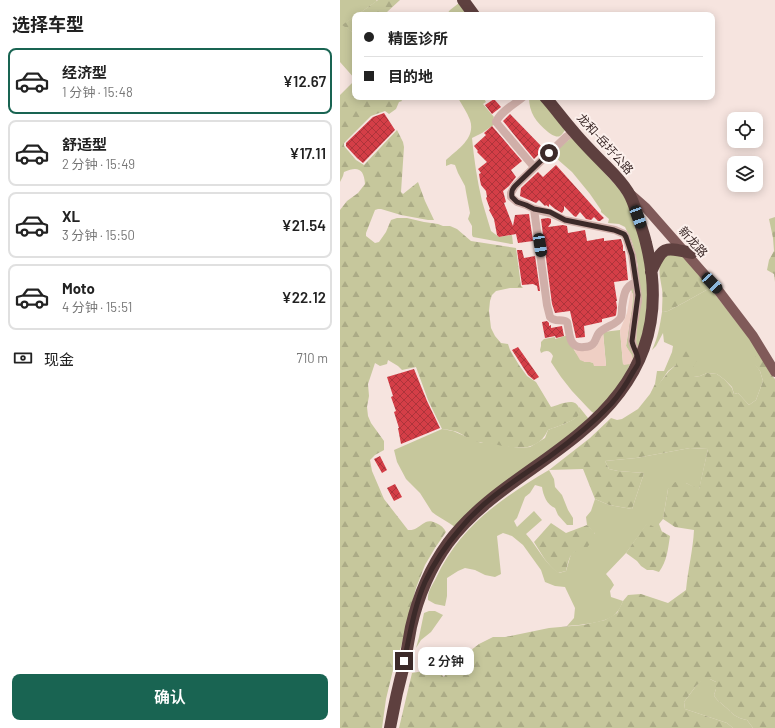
<!DOCTYPE html>
<html lang="zh">
<meta charset="utf-8">
<style>
:root{--surface:#fff;--page:#f2f2f2;--text:#222;--muted:#767676;--line:#e0e0e0;--accent:#196452}
body{margin:0;font-family:Barlow,"Noto Sans SC",sans-serif;background:var(--page);color:var(--text);height:100vh;display:flex;flex-direction:column;font-size:15px;white-space:nowrap}
*{box-sizing:border-box;margin:0}
p{font-size:13px;color:var(--muted)}
.icon{flex:none;width:22px;height:22px;fill:none;stroke:currentColor;stroke-width:2;stroke-linecap:round;stroke-linejoin:round}
.map{position:relative;flex:1;overflow:hidden}
.panel{display:flex;flex-direction:column;background:var(--surface);width:340px}
.panel>*{flex:none}
.top-card{position:absolute;left:12px;top:12px;width:363px;height:88px;border-radius:8px;box-shadow:0 2px 10px #0003;display:grid;align-content:center;height:88px;padding:0 12px;background:var(--surface)}
.buttons{position:absolute;left:387px;top:112px;display:grid;gap:8px}
.buttons a{display:grid;place-items:center;width:36px;height:36px;border-radius:8px;background:var(--surface);box-shadow:0 2px 10px #0003;font-size:20px}
.end{position:absolute;width:18px;height:18px;margin:-9px;border:5px solid #3c2a29;background:#fff;box-shadow:0 0 0 2px #fff}
.from{border-radius:50%}
.bubble{position:absolute;height:28px;border-radius:8px;background:var(--surface);box-shadow:0 2px 10px #0003;font-size:13px;font-weight:600;line-height:28px;text-align:center}
.car{position:absolute;width:12px;height:24px;margin:-12px -6px;border-radius:5px;box-shadow:0 0 3px 1px #0007;background:linear-gradient(#222 24%,#8ab4d8 0 40%,#222 0 76%,#8ab4d8 0 86%,#222 0)}
.top-card b{display:flex;align-items:center;gap:14px;height:38px;font-size:15px}
.top-card b+b{border-top:1px solid var(--line)}
.top-card i{width:10px;height:10px;background:var(--text)}
ul{padding:0;list-style:none}
li{display:flex;align-items:center;gap:12px;height:66px;margin:0 8px 6px;padding:0 4px;border:2px solid var(--line);border-radius:8px}
li div{flex:1}
li b{display:block;font-size:15px}
li em{font-style:normal;font-weight:600}
li.on{border-color:var(--accent)}
li>.icon{width:36px;height:36px;stroke-width:1.5}
h2{padding:0 12px;font-size:18px;line-height:48px}
.pay{display:flex;align-items:center;gap:10px;height:44px;padding:0 12px;font-size:15px}
.pay p{margin-inline-start:auto}
.action{display:flex;gap:8px;margin-top:auto;padding:8px 12px}
.action a{flex:1;height:46px;border-radius:8px;background:var(--accent);color:#fff;font-size:16px;font-weight:600;line-height:46px;text-align:center}
main{display:flex;flex:1;min-height:0}
.map>svg:first-child{display:block}
</style>
<main>
<section class="panel">
<h2>选择车型</h2>
<ul>
<li class="on"><svg class="icon" aria-label="car" viewBox="0 0 24 24"><path d="M5 17H2v-5l4-1 3-4h7l3 4 3 1v5h-3M9 17h6M6 11h13"/><circle cx="7" cy="17" r="2"/><circle cx="17" cy="17" r="2"/></svg><div><b>经济型</b><p>1 分钟 · 15:48</p></div><em>¥12.67</em></li>
<li><svg class="icon" aria-label="car" viewBox="0 0 24 24"><path d="M5 17H2v-5l4-1 3-4h7l3 4 3 1v5h-3M9 17h6M6 11h13"/><circle cx="7" cy="17" r="2"/><circle cx="17" cy="17" r="2"/></svg><div><b>舒适型</b><p>2 分钟 · 15:49</p></div><em>¥17.11</em></li>
<li><svg class="icon" aria-label="car" viewBox="0 0 24 24"><path d="M5 17H2v-5l4-1 3-4h7l3 4 3 1v5h-3M9 17h6M6 11h13"/><circle cx="7" cy="17" r="2"/><circle cx="17" cy="17" r="2"/></svg><div><b>XL</b><p>3 分钟 · 15:50</p></div><em>¥21.54</em></li>
<li><svg class="icon" aria-label="car" viewBox="0 0 24 24"><path d="M5 17H2v-5l4-1 3-4h7l3 4 3 1v5h-3M9 17h6M6 11h13"/><circle cx="7" cy="17" r="2"/><circle cx="17" cy="17" r="2"/></svg><div><b>Moto</b><p>4 分钟 · 15:51</p></div><em>¥22.12</em></li>
</ul>
<div class="pay"><svg class="icon" aria-label="cash" viewBox="0 0 24 24"><path d="M3 7h18v10H3z"/><circle cx="12" cy="12" r="2"/></svg>现金<p>710 m</p></div>
<div class="action"><a>确认</a></div>
</section>
<div class="map">
<svg width="435" height="728" viewBox="0 0 435 728">
<defs>
<pattern id="forest-firs" width="22" height="20" patternUnits="userSpaceOnUse"><rect width="22" height="20" fill="#c6c79c"/><path d="M5 1l3.5 6h-7zM16 11l3.5 6h-7z" fill="#abab86"/></pattern>
<pattern id="building-cross-hatch" width="8" height="8" patternUnits="userSpaceOnUse"><rect width="8" height="8" fill="#d43e47"/><path d="M0 0l8 8M0 8l8-8" fill="none" stroke="#ad343b"/></pattern>
</defs>
<rect width="100%" height="100%" fill="#f6e4df"/>
<path fill="#c6c79c" d="M0,0H36L37,1L17,15H15V16L3,25L15,34V82L14,81L15,79L0,62Z
M119,3L131,15H106L110,10Z
M119,97H143L146,102L143,104L154,117L153,119L155,124L142,133L132,138C134,159 137,180 142,201C145,211 148,221 151,231L159,237L172,235L173,244H171L133,237L132,235V226L128,219L130,213L126,192L125,186L118,173L115,165L111,164L106,166V160C118,149 136,138 130,120C127,112 122,105 118,98Z
M189,97H202L226,129C224,131 222,135 220,136C216,138 211,134 208,132C196,122 189,113 189,97Z
M231,138H233L279,189L288,203L306,250L310,304L299,347L296,346L298,280V266L292,242L285,227L279,224L268,223L269,219L261,212V210L250,194L232,172L216,158H214L213,153L217,150Z
M291,288H294L296,293L295,355L293,360L286,346L292,307L293,295L291,290Z
M370,288L417,348L415,364L420,371L423,381L416,400L409,405L398,393L394,394L392,387L385,380L377,374L367,373L360,376L354,377V365H336L328,371L318,386L315,384L317,371H324L332,352L333,346L324,342L323,333L316,346L312,350C318,338 320,325 322,312L328,311L345,302Z
M280,330L283,364H290L284,378L256,414L252,412L248,408L232,391L221,377L211,362L213,356C210,350 206,350 201,353L200,350L201,346V342L204,339L215,337V339L228,335C233,349 234,352 245,362H250L266,365L263,332Z
M239,407L240,408L248,418V421L115,527L109,523L96,515L92,512L80,493L66,479L57,462L54,450L102,429L113,431L141,443H151L179,448L190,447L205,438L208,430C215,427 233,422 237,416C240,413 239,410 239,407Z
M350,448L368,449L359,490L346,483L328,489L323,519L319,524L322,532L307,524L286,553L266,574L271,580L274,585L270,591L271,597L283,601C281,605 280,609 277,612C270,623 239,625 227,626L234,618L235,608L225,587L215,586L205,582L201,570L183,545L172,536L163,533L157,536L161,574L155,577L145,575L135,570L125,568L118,571L107,578V596L105,606L95,604L88,600C87,592 93,584 96,578C120,526 162,498 209,470L214,479L215,487L222,495L228,510L233,518V525H227L218,515L215,508C207,505 203,495 202,487L195,485L190,493L185,497L177,518L174,521L177,527L194,511L202,520L186,534C198,547 204,563 219,573L226,571L231,554L237,549L255,533L247,525L246,517L251,511L255,499L269,505L292,509L304,473L278,471L269,469L265,461L296,458Z
M89,611H95L103,615L91,632L81,640L76,648L79,637L84,613Z
M363,679H370L376,682V689L374,695C376,700 379,701 383,705C393,713 393,717 407,720L413,728H393L387,723L345,709L344,702L356,686Z"/>
<path fill="url(#forest-firs)" d="M38,0H60L47,12L50,15H17Z
M15,16V34L2,25Z
M14,81L15,82V97H60L62,101L59,102L56,109L49,114L45,111L31,116L4,143V146L16,160L24,165L57,130L63,142L64,147L61,192L63,194L78,182L85,201L94,220H88L61,215L41,209H38L35,210L26,233V236L35,243L39,242L46,232L51,220L57,218H67L84,222L98,224L103,226H110L117,229L131,241L176,248L181,286L183,288H170L156,291L152,295L150,301L149,311L151,328L155,336L161,343L168,344L170,350L179,365L187,376L196,382L211,407C219,405 235,396 239,408C240,411 239,415 237,417C232,422 215,427 208,430C197,454 173,448 153,444C146,443 141,443 134,441C130,440 127,437 123,435C117,431 110,430 102,429L88,400L76,367L62,370L58,366L48,360L47,364L40,366L35,363L28,384L29,396L27,407L28,416L31,423L44,441V450L35,455L30,460L32,471L44,499L68,530C70,530 73,530 75,529C83,525 86,518 96,523C101,525 104,528 106,532L95,548L85,565L76,588L61,647L53,670L46,699L42,728H0V210L7,201L18,193L25,184C24,169 18,166 4,172L3,176L0,182V95Z
M435,217V282L434,274L427,270L429,260L434,251L433,238L429,219Z
M337,253L346,259L370,288L345,302L328,311L322,312C322,305 323,297 322,289C320,276 317,269 323,257Z
M417,348L430,373L435,379V728H413L407,720C393,717 393,713 383,705C379,701 376,700 374,695L376,689V682L370,679L363,680L356,686L344,702L345,709L387,723L393,728H59L72,673C84,671 95,668 104,677L109,668L117,661L139,644L153,637H165L209,628L243,625L265,620L277,613L283,601L288,595L301,594L328,603L346,590C348,569 353,550 354,530L335,527L323,519L328,489L335,482L346,483L359,489L368,449L350,448L296,458L265,461L269,469L278,471L304,473L292,509L269,505L255,499L243,469L209,470L250,438L271,418L277,420L282,419L298,409L310,394L315,384L318,385L329,371L336,365C337,357 340,355 346,351L352,354L358,359L354,365V377L360,376L367,373L377,374L385,380L392,388L394,394L398,393L409,405L416,400L423,381L420,371L415,365V355Z
M211,523L226,533L247,525L255,532L252,541L246,549C229,550 230,557 226,571L218,573C207,565 201,553 194,542Z
M307,523L330,536C328,549 327,561 319,572L313,570H307L301,566L297,561L286,553Z"/>
<path fill="#efcfc4" d="M291,290L293,295L292,307L286,346L292,355L293,360L290,364L284,365L283,364L280,330L287,313Z
M263,332L266,366H254L253,363L250,362H245L240,360L233,348L256,347L258,344Z"/>
<path fill="url(#building-cross-hatch)" d="M154,99L161,107L152,114L145,105Z
M44,113L55,130L23,163L17,158L6,146V143L33,117Z
M170,114L204,149L194,159L163,121Z
M152,126L182,161L171,170L176,177L169,186L163,191L166,202L164,203L173,226L175,215L189,214L193,241L178,243L176,234L159,237L157,235L154,219L149,210L150,209L146,198L147,197L146,191L141,185L140,180L139,174L141,173L138,169L147,162L137,152L138,151L134,146L146,135L144,133Z
M216,165L259,213L264,218L260,221H258L254,217L251,220L246,219L240,212L236,217L234,216L224,206V210L222,213L215,209L209,204V207L206,205L205,206L199,200L196,203L180,196L181,188L198,172L203,177Z
M208,218L211,219V223L208,227L223,225L227,226L228,233L245,230L247,241L264,238V241L281,239L283,246V251H285L286,260L288,280L274,282L277,301H276L277,307L276,315L275,316L262,319V322L244,326L245,337L236,338L230,311L215,313L212,304L201,219Z
M177,250H182L184,258L195,256L200,291H198L197,286L193,284L182,285Z
M207,321L209,323V326L211,325V328L222,326L224,336L216,338L215,336L205,338L202,322Z
M178,347L199,377L194,380L188,375L172,350Z
M74,369L87,401L100,428L61,444L58,428H59L54,412L56,411L51,397L53,396L47,377Z
M40,456L47,470L42,473L34,459Z
M55,484L62,497L54,501L47,488Z"/>
<g fill="none" stroke-linecap="round" stroke-linejoin="round">
<path stroke="#d0afa9" stroke-width="8" d="M183,97C175,104 160,112 156,122L194,167
M234,132L226,137L175,186L171,193V197L177,202L186,205L194,209L210,213L225,220L275,230L284,234L286,237L292,255L297,289L298,301L293,328L292,341L293,345L297,353L298,362
M194,209L207,305L210,317C215,323 222,318 227,322C230,333 228,349 244,347C247,347 251,346 253,344C257,340 256,334 261,331C267,326 278,324 281,317C282,314 282,310 282,307C284,295 284,287 296,282"/>
<path stroke="#805a59" stroke-width="10" d="M289,193L306,208L378,290L413,336L435,372"/>
<path stroke="#5e403f" stroke-width="12" d="M123,0L134,15
M311,272C323,245 325,247 352,253
M50,728C54,705 59,683 65,661C67,649 69,638 71,627C78,597 90,568 108,543C143,496 196,470 240,433C302,382 326,322 306,243C304,234 301,226 298,217C295,208 293,200 288,192C282,182 274,174 266,166C255,155 244,144 234,132C224,121 215,108 205,97"/>
</g>
<g fill="none" stroke-linecap="round" stroke-linejoin="round">
<path stroke="#3c2a29" stroke-width="5" d="M64,661C70,635 74,607 85,582C94,563 106,545 120,529C144,499 178,479 209,457C231,441 252,424 271,404C280,394 287,383 293,372C295,369 297,366 298,364C300,356 293,349 292,341L298,295L292,255L286,237L284,234L274,230L225,220L210,212L194,209L186,205L177,202L172,197C171,192 172,189 175,186L209,153"/>
</g>
<g text-anchor="middle" stroke-width="4" stroke-linejoin="round" paint-order="stroke">
<g font-size="12" fill="#3c2a29" stroke="#fcf0ec">
<text transform="translate(265 144) rotate(48)" y="4">龙和-岳圩公路</text>
<text transform="translate(353 242) rotate(48)" y="4">新龙路</text>
</g>
</g>
</svg>
<div class="buttons">
<a><svg class="icon" aria-label="locate" viewBox="0 0 24 24"><circle cx="12" cy="12" r="6"/><path d="M12 2v4M12 18v4M2 12h4M18 12h4"/></svg></a>
<a><svg class="icon" aria-label="layers" viewBox="0 0 24 24"><path d="M12 4l9 5-9 5-9-5zM3 14l9 5 9-5"/></svg></a>
</div>
<i class="end from" style="left:209px;top:153px"></i>
<i class="end" style="left:64px;top:661px"></i>
<div class="bubble" style="left:78px;top:647px;width:56px">2 分钟</div>
<i class="car" style="left:298px;top:217px;rotate:160deg"></i>
<i class="car" style="left:200px;top:245px;rotate:171deg"></i>
<i class="car" style="left:372px;top:283px;rotate:137deg"></i>
<div class="top-card">
<b><i class="from"></i>精医诊所</b>
<b><i></i>目的地</b>
</div>
</div>
</main>
